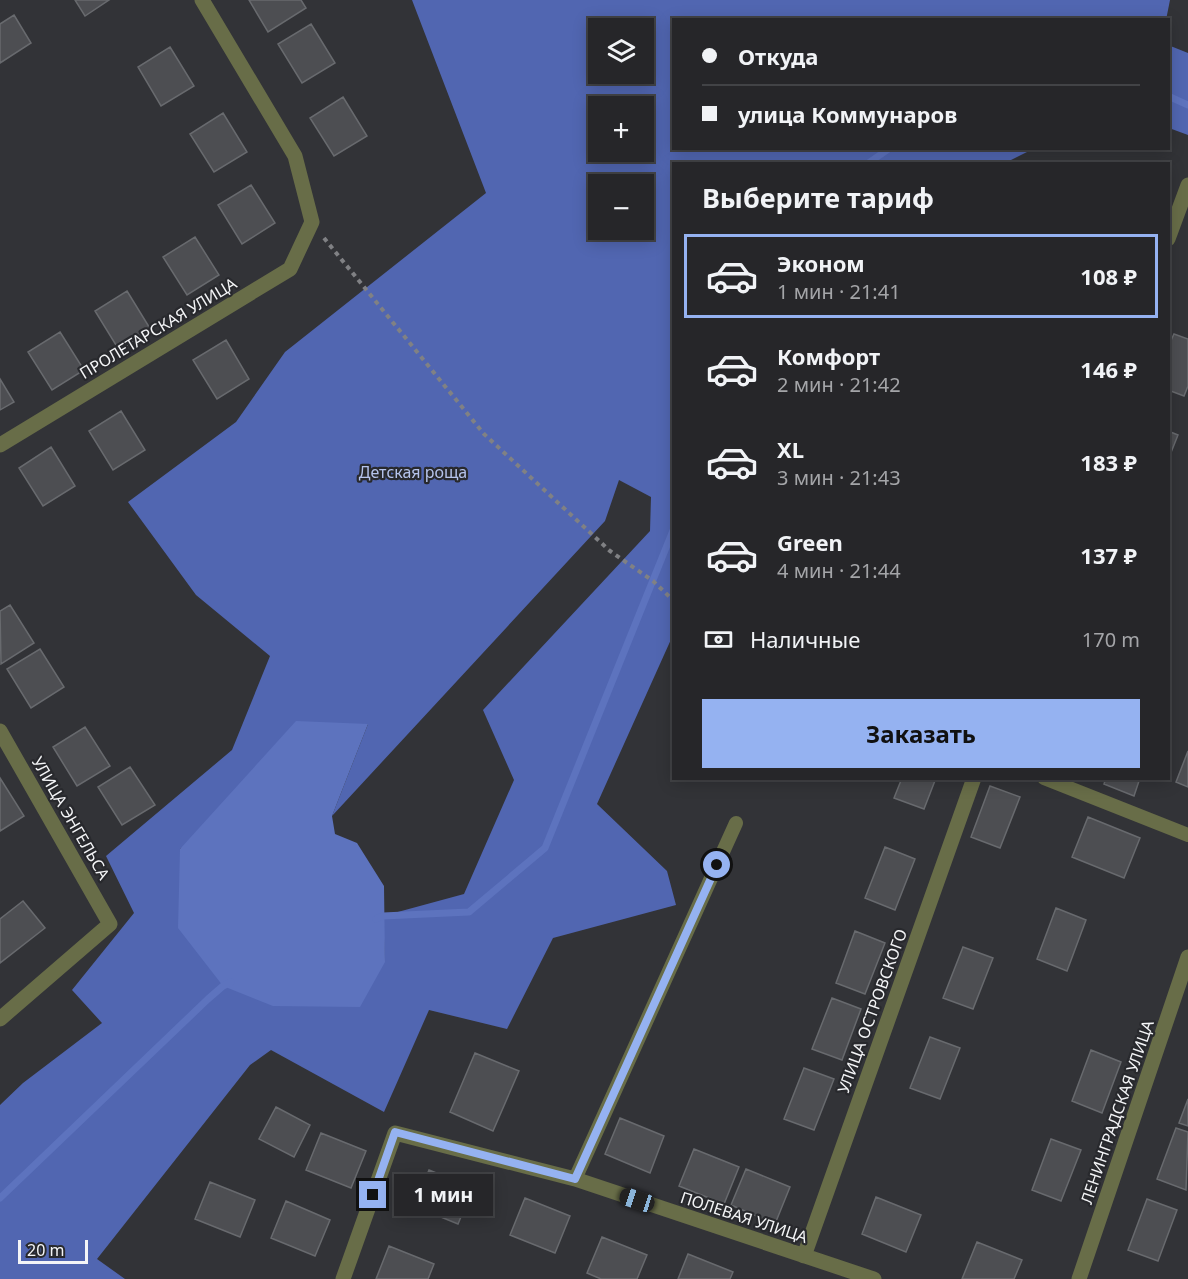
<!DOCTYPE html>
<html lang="ru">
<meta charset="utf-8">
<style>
:root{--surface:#262629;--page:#2e2e31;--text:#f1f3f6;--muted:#a4a5a8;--line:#424346;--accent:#95b2f1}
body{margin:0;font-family:"Noto Sans",sans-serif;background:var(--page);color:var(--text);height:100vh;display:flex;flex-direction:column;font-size:22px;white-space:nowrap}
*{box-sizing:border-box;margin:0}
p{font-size:20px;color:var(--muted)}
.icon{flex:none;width:33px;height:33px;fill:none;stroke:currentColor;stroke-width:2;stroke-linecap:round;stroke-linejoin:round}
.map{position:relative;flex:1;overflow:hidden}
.panel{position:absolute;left:672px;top:162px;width:498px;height:618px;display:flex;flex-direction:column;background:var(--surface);border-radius:0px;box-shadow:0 3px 15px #0003,0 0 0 2px var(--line)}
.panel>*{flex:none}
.banner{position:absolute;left:672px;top:18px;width:498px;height:132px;border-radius:0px;box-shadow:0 3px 15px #0003,0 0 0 2px var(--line);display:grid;align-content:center;height:132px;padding:0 30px;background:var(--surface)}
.fabs{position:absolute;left:588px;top:18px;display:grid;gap:12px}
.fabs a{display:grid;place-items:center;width:66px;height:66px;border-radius:0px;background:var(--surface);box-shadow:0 3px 15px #0003,0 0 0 2px var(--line);font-size:30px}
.scale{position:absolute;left:18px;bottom:15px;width:70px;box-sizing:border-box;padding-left:6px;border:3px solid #f4f5f7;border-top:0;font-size:16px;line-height:21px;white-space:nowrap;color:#f4f5f7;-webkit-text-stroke:4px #28292d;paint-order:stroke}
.end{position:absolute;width:27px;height:27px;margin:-14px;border:8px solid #95b2f1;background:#111;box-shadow:0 0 0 3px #111}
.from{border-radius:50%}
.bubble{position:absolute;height:42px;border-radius:0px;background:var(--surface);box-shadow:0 3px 15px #0003,0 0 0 2px var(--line);font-size:20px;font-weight:700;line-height:42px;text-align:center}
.car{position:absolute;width:18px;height:36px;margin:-18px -9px;border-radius:8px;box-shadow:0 0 4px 2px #0007;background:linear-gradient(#222 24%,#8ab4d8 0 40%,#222 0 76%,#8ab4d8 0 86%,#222 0)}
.banner b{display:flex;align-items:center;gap:21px;height:57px;font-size:22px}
.banner b+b{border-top:2px solid var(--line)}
.banner i{width:15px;height:15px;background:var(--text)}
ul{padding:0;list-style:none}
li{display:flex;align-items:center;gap:18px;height:84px;margin:0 12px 9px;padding:0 18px;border:3px solid transparent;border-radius:0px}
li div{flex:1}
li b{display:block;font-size:22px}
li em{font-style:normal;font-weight:700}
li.active{border-color:var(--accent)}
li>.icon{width:54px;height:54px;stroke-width:1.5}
h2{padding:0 30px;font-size:27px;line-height:72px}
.pay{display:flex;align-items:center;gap:15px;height:66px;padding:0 30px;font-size:22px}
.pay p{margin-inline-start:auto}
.cta{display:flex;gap:12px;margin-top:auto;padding:12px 30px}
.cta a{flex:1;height:69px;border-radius:0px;background:var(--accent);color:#111;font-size:24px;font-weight:700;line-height:69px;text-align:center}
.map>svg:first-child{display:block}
</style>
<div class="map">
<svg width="1188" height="1279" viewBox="0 0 1188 1279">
<rect width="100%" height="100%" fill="#323337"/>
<path fill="#5166b1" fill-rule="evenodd" d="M412,0H1170L1166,20H674V148L1033,149L1003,164H674L673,635L597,804L667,871L676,905L553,938L507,1029L429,1010L384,1112L271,1050L250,1065L97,1259L125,1279H0V1105L23,1083L102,1023L72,990L134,913L106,856L232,750L270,656L196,595L128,502L236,422L285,352L486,193ZM598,28H644V74H598ZM598,106H644V152H598ZM598,184H644V230H598ZM619,480L651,497L650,531L483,710L514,780L464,894L383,916L385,962L180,849L368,724L332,816L605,521Z
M1168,45L1188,53V135L1169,128Z"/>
<path fill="#5d73be" d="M296,721L368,724L332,816L335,834L357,843L384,886L385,962L360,1007L273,1006L223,986L178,928L180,849Z"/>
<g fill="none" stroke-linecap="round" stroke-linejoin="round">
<path stroke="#5d73be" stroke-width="7" d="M1168,96L1188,105
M867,164L890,148
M376,919L383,916L469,912L545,848L674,528
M0,1198L208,999L223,986L231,982"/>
</g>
<path fill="#4d4e52" stroke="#686a6e" stroke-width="1.5" d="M75,0H109L85,16Z
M249,0H301L306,8L268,32Z
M14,15L31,43L0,63V24Z
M311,24L335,63L302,83L278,44Z
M170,47L194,86L161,106L138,67Z
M343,97L367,136L334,156L310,118Z
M223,113L247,152L214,172L190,134Z
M251,185L275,223L242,244L218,205Z
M195,237L219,275L187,295L163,257Z
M127,291L151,330L119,350L95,311Z
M60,332L84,370L52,390L28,352Z
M1174,334L1188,339V386L1184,396L1168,390V347Z
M226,340L249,379L217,399L193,360Z
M0,379L14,402L0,410Z
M121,411L145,450L113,470L89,431Z
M1168,431L1178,435L1168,460Z
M51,447L75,486L43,506L19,468Z
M10,605L34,643L1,664L0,611Z
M40,649L64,687L31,708L7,669Z
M85,727L110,766L77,786L53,747Z
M1188,751V787L1176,782Z
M130,767L155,805L122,825L98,787Z
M0,778L24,816L0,831Z
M902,778H936L924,809L894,798Z
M1106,778H1140L1134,796L1104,784Z
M990,786L1020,797L1000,848L971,837Z
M1088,817L1140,838L1124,878L1072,857Z
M885,847L915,859L895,910L865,898Z
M23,901L45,928L0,963V919Z
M1056,908L1086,920L1067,971L1037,959Z
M855,931L885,943L865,994L836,983Z
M963,947L993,958L973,1009L943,998Z
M832,998L861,1009L842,1060L812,1049Z
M930,1037L960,1048L940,1099L910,1088Z
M1091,1050L1121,1062L1102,1113L1072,1101Z
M475,1053L519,1071L493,1131L450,1112Z
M804,1068L834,1079L814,1130L784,1119Z
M1188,1099V1126L1179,1123Z
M276,1107L310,1125L294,1157L259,1139Z
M620,1118L664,1136L650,1173L605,1154Z
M1176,1128L1188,1132L1186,1190L1157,1179Z
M321,1133L366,1151L351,1188L306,1170Z
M1051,1139L1081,1150L1061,1201L1032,1190Z
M694,1149L739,1167L724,1204L679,1186Z
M746,1169L790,1187L775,1224L731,1205Z
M429,1170L473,1188L458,1224L414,1206Z
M210,1182L255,1200L240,1237L195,1219Z
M876,1197L921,1215L906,1252L862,1234Z
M525,1198L570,1216L555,1253L510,1235Z
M1147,1199L1177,1210L1158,1261L1128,1250Z
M286,1201L330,1220L315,1256L271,1238Z
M602,1237L647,1255L637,1279H601L587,1273Z
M977,1242L1022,1260L1014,1279H962Z
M389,1246L434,1264L428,1279H376Z
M688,1254L733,1272L730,1279H678Z"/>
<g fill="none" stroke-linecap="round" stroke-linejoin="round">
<path stroke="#808184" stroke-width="4" stroke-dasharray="4.5 4.5" stroke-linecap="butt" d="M324,238L484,434L610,551L653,581L674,601"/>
<path stroke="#686d48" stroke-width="14" d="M1044,778L1188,835
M575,1179L736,823"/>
<path stroke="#686d48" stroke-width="15" d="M1168,239L1188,185
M0,445L290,269L312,222L295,156L202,0
M0,731L110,924L0,1019
M804,1256L974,778
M343,1279L395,1133L575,1179L874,1279
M1079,1279L1188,957"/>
</g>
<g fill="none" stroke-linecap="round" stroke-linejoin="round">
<path stroke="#95b2f1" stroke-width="8" d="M373,1195L395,1132L575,1179L717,865"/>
</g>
<g text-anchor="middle" stroke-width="4.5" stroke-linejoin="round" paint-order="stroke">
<g font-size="16" fill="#f4f5f7" stroke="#28292d">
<text transform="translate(158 328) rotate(-31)" y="6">ПРОЛЕТАРСКАЯ УЛИЦА</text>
<text transform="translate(71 818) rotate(60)" y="6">УЛИЦА ЭНГЕЛЬСА</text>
<text transform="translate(872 1011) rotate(-70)" y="6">УЛИЦА ОСТРОВСКОГО</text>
<text transform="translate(1117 1112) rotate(-71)" y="6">ЛЕНИНГРАДСКАЯ УЛИЦА</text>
<text transform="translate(744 1217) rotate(18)" y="6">ПОЛЕВАЯ УЛИЦА</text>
</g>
<g font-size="16" fill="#b5c3ec" stroke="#28292d">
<text x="413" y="478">Детская роща</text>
</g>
</g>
</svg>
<div class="fabs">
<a><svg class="icon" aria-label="layers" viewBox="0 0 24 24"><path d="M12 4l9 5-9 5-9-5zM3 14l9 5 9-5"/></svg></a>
<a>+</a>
<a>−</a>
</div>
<div class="scale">20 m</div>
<i class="end from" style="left:717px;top:865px"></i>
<i class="end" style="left:373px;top:1195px"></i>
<div class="bubble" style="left:394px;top:1174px;width:99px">1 мин</div>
<i class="car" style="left:637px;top:1200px;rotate:288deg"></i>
<div class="banner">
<b><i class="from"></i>Откуда</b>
<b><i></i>улица Коммунаров</b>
</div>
<section class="panel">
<h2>Выберите тариф</h2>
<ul>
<li class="active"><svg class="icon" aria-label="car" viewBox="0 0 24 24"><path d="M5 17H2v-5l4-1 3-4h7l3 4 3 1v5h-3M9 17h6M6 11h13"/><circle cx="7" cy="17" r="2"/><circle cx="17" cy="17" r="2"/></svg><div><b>Эконом</b><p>1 мин · 21:41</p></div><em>108 ₽</em></li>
<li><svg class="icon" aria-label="car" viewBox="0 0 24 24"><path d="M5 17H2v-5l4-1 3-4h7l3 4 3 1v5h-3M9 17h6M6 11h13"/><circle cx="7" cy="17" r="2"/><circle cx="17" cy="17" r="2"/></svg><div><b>Комфорт</b><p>2 мин · 21:42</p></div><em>146 ₽</em></li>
<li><svg class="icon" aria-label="car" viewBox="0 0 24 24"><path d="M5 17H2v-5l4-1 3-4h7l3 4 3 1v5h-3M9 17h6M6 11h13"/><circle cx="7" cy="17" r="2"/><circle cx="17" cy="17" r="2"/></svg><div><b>XL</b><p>3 мин · 21:43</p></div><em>183 ₽</em></li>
<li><svg class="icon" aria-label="car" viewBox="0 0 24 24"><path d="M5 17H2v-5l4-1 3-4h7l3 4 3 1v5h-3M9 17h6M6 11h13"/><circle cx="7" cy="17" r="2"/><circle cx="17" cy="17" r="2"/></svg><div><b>Green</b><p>4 мин · 21:44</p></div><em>137 ₽</em></li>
</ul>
<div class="pay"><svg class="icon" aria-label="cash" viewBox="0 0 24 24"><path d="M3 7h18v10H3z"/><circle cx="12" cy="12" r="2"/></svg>Наличные<p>170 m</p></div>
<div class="cta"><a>Заказать</a></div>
</section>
</div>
